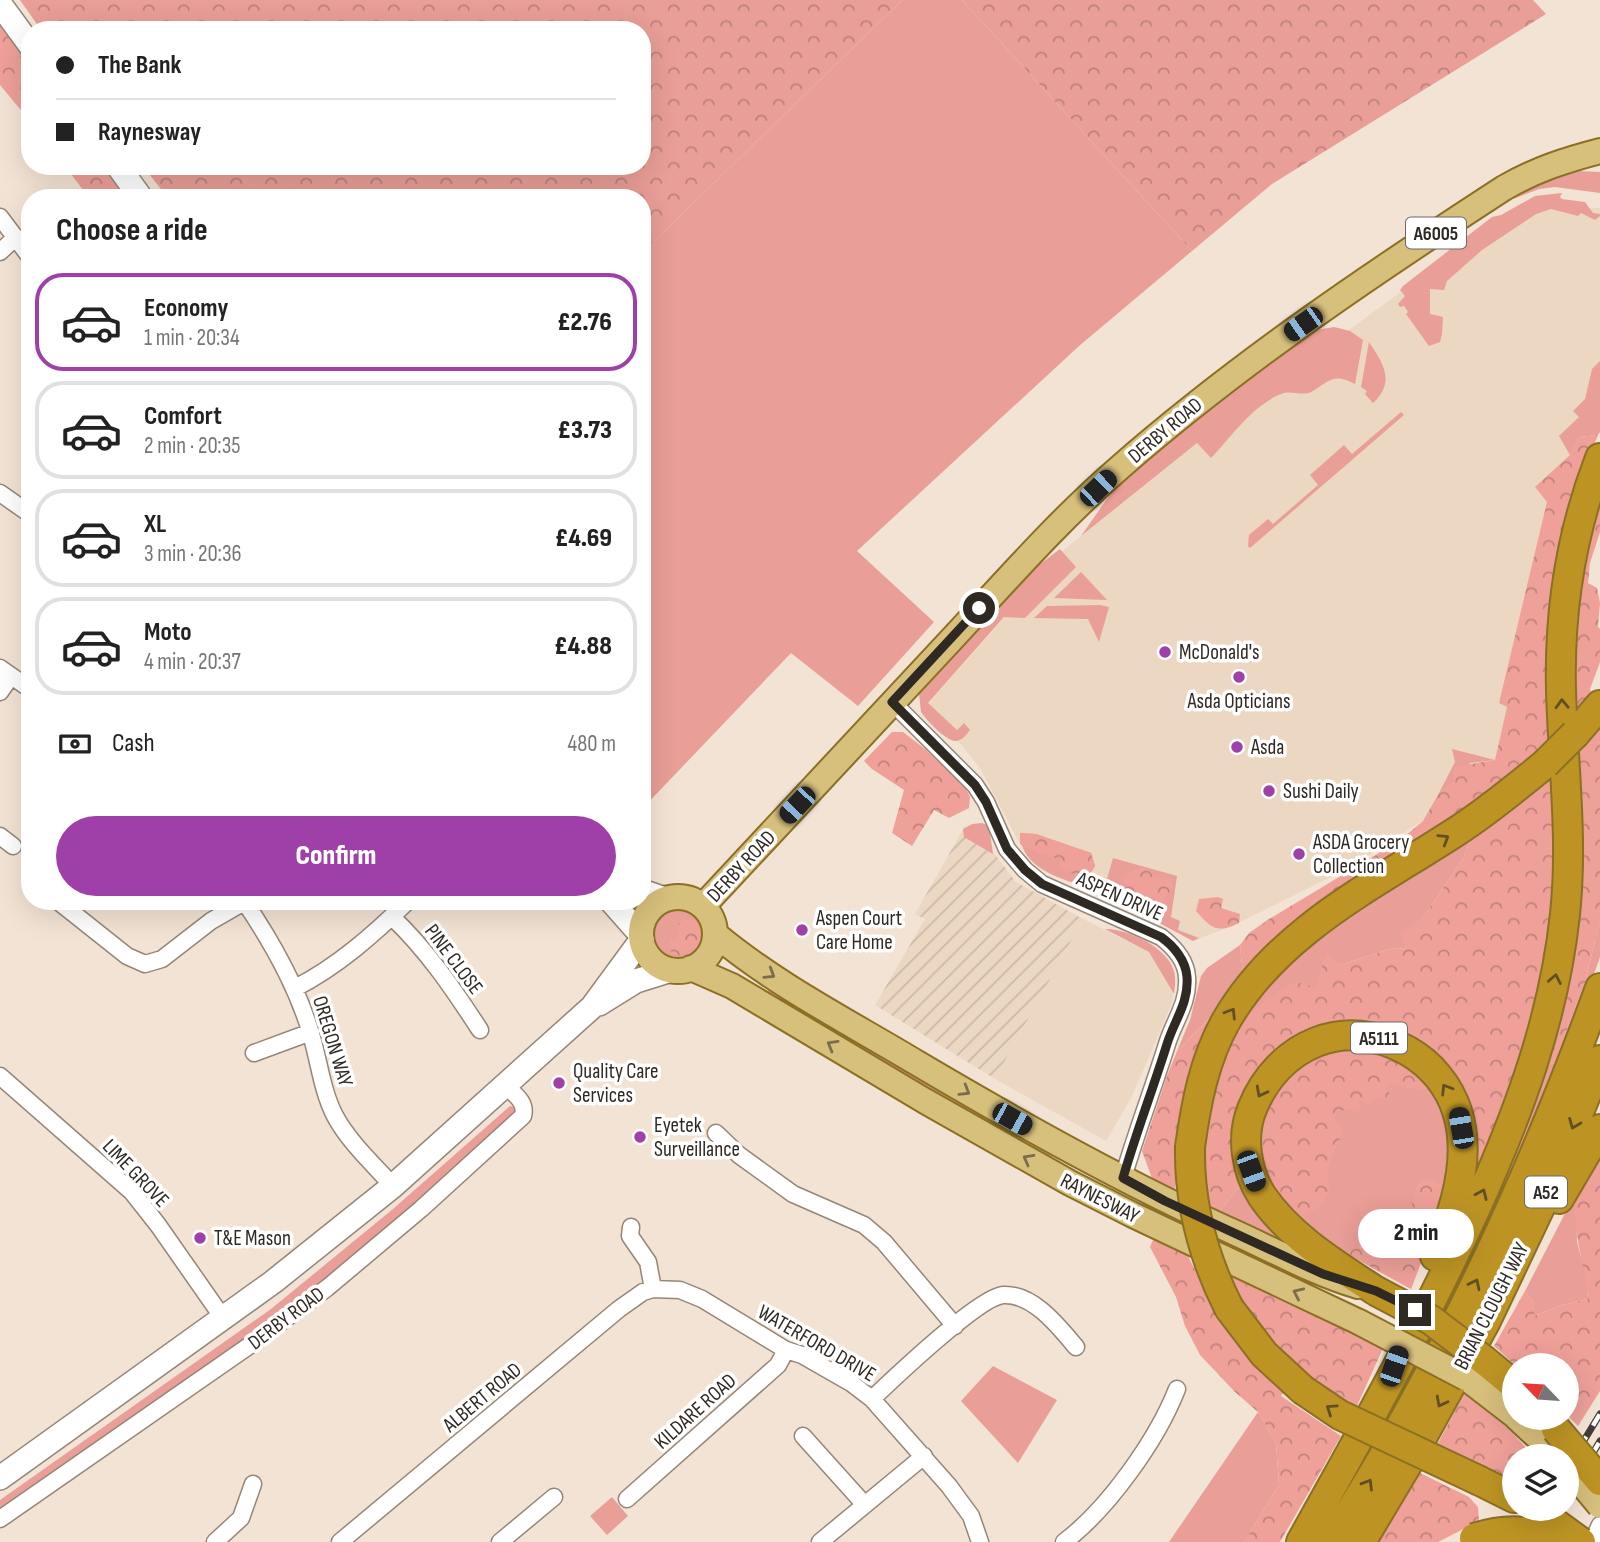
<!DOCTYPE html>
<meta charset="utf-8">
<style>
:root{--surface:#fff;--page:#f6f6f6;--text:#222;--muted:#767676;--line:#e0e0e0;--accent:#9f40a9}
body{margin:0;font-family:"Sofia Sans Condensed",sans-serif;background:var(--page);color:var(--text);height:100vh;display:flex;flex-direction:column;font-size:26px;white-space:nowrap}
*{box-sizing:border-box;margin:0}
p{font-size:23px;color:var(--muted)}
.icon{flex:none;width:38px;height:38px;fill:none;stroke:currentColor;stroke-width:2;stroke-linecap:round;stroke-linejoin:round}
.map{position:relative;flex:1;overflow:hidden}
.sheet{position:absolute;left:21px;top:189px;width:630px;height:721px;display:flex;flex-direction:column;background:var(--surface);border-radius:28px;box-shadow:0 7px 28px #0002}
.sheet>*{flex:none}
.hud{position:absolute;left:21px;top:21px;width:630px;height:154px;border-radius:28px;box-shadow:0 7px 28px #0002;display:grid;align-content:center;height:154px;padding:0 35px;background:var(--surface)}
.needle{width:46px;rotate:295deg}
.fabs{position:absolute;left:1502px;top:1353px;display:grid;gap:14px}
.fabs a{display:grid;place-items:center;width:77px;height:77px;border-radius:50%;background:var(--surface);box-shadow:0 7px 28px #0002;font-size:35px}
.end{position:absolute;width:32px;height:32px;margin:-16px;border:9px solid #2f2924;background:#fff;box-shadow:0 0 0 4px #fff}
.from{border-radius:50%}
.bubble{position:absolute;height:49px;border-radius:24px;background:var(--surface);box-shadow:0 7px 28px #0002;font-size:23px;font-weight:800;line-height:49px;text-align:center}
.car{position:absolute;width:21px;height:42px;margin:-21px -10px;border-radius:9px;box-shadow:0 0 5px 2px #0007;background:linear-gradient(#222 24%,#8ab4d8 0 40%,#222 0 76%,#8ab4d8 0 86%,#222 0)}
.hud b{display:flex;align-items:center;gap:24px;height:66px;font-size:26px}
.hud b+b{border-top:2px solid var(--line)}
.hud i{width:18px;height:18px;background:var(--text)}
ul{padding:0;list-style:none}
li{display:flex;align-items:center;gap:21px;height:98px;margin:0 14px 10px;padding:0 21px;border:4px solid var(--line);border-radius:28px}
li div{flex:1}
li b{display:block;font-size:26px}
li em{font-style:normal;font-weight:800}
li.on{border-color:var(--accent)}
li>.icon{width:63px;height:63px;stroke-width:1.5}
h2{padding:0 35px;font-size:32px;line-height:84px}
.pay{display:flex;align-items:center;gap:18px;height:77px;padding:0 35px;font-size:26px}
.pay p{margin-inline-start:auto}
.action{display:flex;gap:14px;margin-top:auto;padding:14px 35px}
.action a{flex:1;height:80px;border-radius:42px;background:var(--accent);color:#fff;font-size:28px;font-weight:800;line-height:80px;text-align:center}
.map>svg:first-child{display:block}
</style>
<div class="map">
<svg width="1600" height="1542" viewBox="0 0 1600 1542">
<defs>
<pattern id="industrial-furrows" width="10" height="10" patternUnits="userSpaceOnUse" patternTransform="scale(1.75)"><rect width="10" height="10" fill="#ecd7c2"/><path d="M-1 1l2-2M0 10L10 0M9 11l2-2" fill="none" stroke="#cbb9a7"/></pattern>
<pattern id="forest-crowns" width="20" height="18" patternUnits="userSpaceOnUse" patternTransform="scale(1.75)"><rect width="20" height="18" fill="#eea099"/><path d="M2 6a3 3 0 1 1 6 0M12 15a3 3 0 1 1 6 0" fill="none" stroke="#c1827d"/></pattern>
<pattern id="park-crowns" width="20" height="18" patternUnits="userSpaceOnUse" patternTransform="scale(1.75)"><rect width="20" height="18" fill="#e99e97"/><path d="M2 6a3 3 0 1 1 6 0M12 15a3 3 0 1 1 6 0" fill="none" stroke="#bd817b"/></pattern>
</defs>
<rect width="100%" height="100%" fill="#f3e3d4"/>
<path fill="#ecd7c2" d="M1600,208V390L1579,437L1497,763L1436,812L1351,867L1230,927L1193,941L1111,896L1054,876L1039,868L1020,844L980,768L928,704L1064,550L1169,464L1372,313L1513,210Z
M1083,919L1149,952L1172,974L1173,1001L1132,1096L1106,1141L995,1079Z"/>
<path fill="url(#industrial-furrows)" d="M965,826L990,848L1016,882L1083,919L995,1079L875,1005L925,919L915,914Z"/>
<path fill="#e99e97" d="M902,0H962L1192,251L1079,346L857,551L934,622L858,706L791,653L642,809V253Z
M1578,171L1600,172V193L1555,187L1539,189L1513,199C1529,183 1556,175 1578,171Z
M1562,193L1560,197L1562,199L1585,202L1593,213L1600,214V216L1595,220L1581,213L1578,216L1551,209L1536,214L1482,250L1447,281L1444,290L1430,289V314L1443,317L1442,334L1440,342L1429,346L1406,314L1408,312L1404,306L1400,307L1398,304L1405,296L1400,290L1403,286L1492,217L1501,215L1535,196Z
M1334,327L1350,331L1363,340L1355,384C1332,372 1329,382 1311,392C1303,396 1292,391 1284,393C1254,403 1232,436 1211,458L1197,443L1081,536L1119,482L1196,419L1316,330Z
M1369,342C1383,363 1396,382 1373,403L1365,394L1367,391L1361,387Z
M1600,361V432L1598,435L1579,437L1570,455L1559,436L1579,417L1573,411L1585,399L1592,369Z
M1401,412L1404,415L1250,548L1248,546L1249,535L1268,519L1273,524L1318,485L1310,475L1344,445L1352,454Z
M1060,549L1076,567L1025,618L1004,617L928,703L957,730L964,723L970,730C966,735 963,740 956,741C947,742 926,720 921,712L919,694L921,686L1028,573Z
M1081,572L1107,600L1054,598Z
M1100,605L1109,607L1099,642L1088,619L1034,618L1047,606Z
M1452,749L1495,760L1470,763L1454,782L1439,793L1455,762Z
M982,823L989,826L993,854L964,837L963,829L972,824Z
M1473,832L1464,857L1423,918L1402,933L1406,948L1390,949L1340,965L1316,989L1239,1021C1289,938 1394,884 1473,832Z
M1020,833L1036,834L1091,853L1095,866L1090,874L1074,883C1050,875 1020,863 1020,833Z
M1113,858L1177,876L1171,917L1180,921L1178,930L1199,938L1193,941L1103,893Z
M654 933a24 24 0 1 1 48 0a24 24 0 1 1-48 0Z
M1600,921V957L1588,991L1469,1274L1459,1268L1546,1062L1554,1064L1585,982Z
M1105,929C1127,928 1168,948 1174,971C1176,979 1175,986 1174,994L1149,952Z
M1240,945L1243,976L1213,1021L1211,1017L1177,1051L1190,1020L1201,976L1207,968Z
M772,983L1055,1151L1049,1162L766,994Z
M1302,1061L1412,1063L1450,1115V1184L1411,1289L1351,1256L1303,1226Z
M510,1106L514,1107L516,1117L402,1216L306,1294L0,1516V1500L271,1309L393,1209Z
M1243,1181L1287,1240L1284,1247L1218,1214Z
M1576,1192L1577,1242L1586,1276L1588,1299L1562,1305L1534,1316V1303L1525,1291Z
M993,1366L1057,1400L1018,1463L961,1401Z
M1258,1412L1276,1443L1279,1485L1244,1542H1169Z
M612,1497L628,1516L607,1535L590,1516Z"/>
<path fill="url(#forest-crowns)" d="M0,22L30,61V121L0,85Z
M65,166H107L131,198H89Z
M1598,435L1578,484L1549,675L1547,743L1487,795L1243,976L1240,945L1249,933L1269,919L1399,841L1423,821L1439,793L1454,782V767L1495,760L1507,707L1499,703L1547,502L1535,487L1570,455L1579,437Z
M1600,487V532L1590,563L1588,583L1597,588L1600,603L1598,627L1600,629V662L1590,689L1592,695L1574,713L1572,671L1577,588Z
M1600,724V921L1585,982L1554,1064L1546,1062L1568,989L1573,944L1572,755Z
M892,732H903L925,749L966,788L970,797L969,808L949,818L934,810L912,846L892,833L904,790L872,769L864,761Z
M1553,774L1556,872L1547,967L1527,1051L1473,1186L1474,1158L1407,1037L1277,1055L1243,1181L1218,1214L1207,1210L1201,1158L1217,1073L1239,1021L1274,994L1296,982L1316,988L1326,952L1340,965L1390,949L1406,948L1401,933L1423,918L1464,857L1473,832L1534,792Z
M1020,833L1036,834L1091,853L1095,866L1090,874L1083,878L1060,868V859L1041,854L1020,844Z
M1145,867L1154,876L1172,878L1173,890L1164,900L1162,910C1146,913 1122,910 1114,894L1115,888L1127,886L1122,879L1123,875Z
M1218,897L1223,899L1221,908L1240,914L1239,923C1217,934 1211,928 1196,911L1199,899Z
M684,920H695L700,924L702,939C695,951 687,956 674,956L670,949V940L679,936L678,924Z
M1212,1016L1213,1021L1178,1138L1175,1191L1153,1181L1142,1151L1167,1076L1177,1051Z
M1335,1048L1382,1049L1430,1079L1426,1090L1406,1088L1389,1083L1385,1088L1390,1094L1388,1098L1384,1100L1381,1097L1378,1099L1372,1098V1104L1368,1107L1363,1101L1358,1100L1361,1109L1359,1112L1347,1109L1335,1113L1334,1118L1343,1131L1328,1166L1329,1193L1318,1208L1306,1213L1301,1224L1272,1190L1256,1152L1262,1110L1302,1061Z
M1600,1150V1391L1578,1426L1566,1414V1365H1515L1494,1346L1525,1291L1534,1303V1316L1562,1305L1588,1299C1585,1264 1571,1229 1576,1194C1578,1180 1593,1162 1600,1150Z
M1427,1179L1435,1180L1448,1191L1411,1289L1346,1253L1377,1236L1384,1229L1399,1223L1394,1212L1400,1208L1408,1209C1416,1201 1414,1192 1418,1183Z
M1155,1235L1186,1252L1217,1314L1284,1392L1281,1396L1341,1436L1280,1542H1244L1279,1485L1276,1443L1258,1412L1235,1392L1200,1355L1185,1326L1176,1297L1150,1247Z
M1225,1268L1384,1346L1356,1408C1293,1370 1257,1335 1225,1268Z
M1465,1392L1499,1419L1534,1456H1514V1487L1436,1447Z
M1420,1473L1469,1497L1478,1507L1479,1521L1438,1542H1373Z"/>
<path fill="url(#park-crowns)" d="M20,0H902L642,253V198H178L167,197L143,166H642V30H41Z
M962,0H1533L1546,14L1272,184L1192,251Z"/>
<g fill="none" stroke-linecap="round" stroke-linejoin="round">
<g stroke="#948679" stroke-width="19">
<path id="street" d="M0,217L30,257
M0,252L16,237
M0,493L30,514
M0,668L30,689
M0,692L11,676
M892,702L975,785L986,802L1007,849L1025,870L1042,884L1161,937C1174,947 1186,961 1187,977C1189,1003 1174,1021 1167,1044C1153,1089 1136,1133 1123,1178
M0,836L13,846
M244,901C272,942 297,986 311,1034C319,1061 322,1091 335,1116C349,1142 373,1164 393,1186
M59,902L127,956L145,964L162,959L211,921L244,902
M392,917C427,950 454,990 480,1030
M295,988C337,967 374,934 408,901
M254,1053L311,1032
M0,1076L132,1192L158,1225L223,1318
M716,1133L739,1155L793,1194L864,1225L884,1242L955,1326
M631,1227L630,1236L648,1262L653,1289
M872,1399C894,1378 979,1297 1003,1295C1033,1293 1059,1327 1076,1347
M803,1436L865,1505
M627,1499L778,1365L786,1350
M0,1519L253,1343L327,1288L421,1209L523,1116C527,1102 514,1094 505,1085
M215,1542L241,1518L253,1484
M340,1542L619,1309L643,1292L653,1289L680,1290L702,1299L786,1350L802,1355L851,1383L872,1399L949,1486L971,1516L980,1542
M500,1542L554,1497
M820,1542L924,1456
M1064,1542C1108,1509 1157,1440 1177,1389
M1592,1542L1600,1525"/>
</g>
<g stroke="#948679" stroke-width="26">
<path id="secondary" d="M0,4L30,45
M118,166L141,198
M642,891L665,899
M611,901L641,935
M599,1004L636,981L671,970
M0,1478L273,1282L393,1186L592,1007L642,939"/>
</g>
<g stroke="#8b6f24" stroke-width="28">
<path id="primary" d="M641 934a37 37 0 1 1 74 0a37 37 0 1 1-74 0Z
M703,906C786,818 868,729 951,640C1005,582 1058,521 1118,469C1238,364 1370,275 1504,188C1535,170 1565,160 1600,151
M715,934C776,985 849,1022 917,1063C1022,1125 1129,1185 1240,1235C1279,1253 1317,1274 1358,1286
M691,968L732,986L925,1101L1070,1183L1133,1215L1359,1322
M1466,1378L1514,1415
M1517,1418L1558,1456"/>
</g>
<g stroke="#8b6f24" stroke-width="32">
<path id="highway" d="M1575,734L1600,705
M1190,1147C1196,1104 1204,1060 1226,1021C1278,931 1373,886 1457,831C1488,811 1517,787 1545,764
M1559,1199L1600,1129
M1376,1291C1335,1264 1290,1237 1262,1196C1246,1171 1241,1136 1252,1109C1278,1044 1345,1015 1408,1051C1431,1064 1449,1086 1457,1111C1472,1157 1454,1214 1435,1256
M1229,1308L1264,1354L1303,1390
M1485,1361L1514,1385
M1480,1481L1514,1498
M1301,1542C1362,1433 1423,1324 1475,1210C1518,1115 1554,1019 1565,914C1573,840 1563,764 1561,690C1559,610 1571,533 1600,458
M1331,1542C1442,1369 1530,1181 1600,988
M1361,1542L1408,1463L1486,1321L1544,1199L1600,1060"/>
</g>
<use href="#street" stroke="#fff" stroke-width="16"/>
<use href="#secondary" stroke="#fff" stroke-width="23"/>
<use href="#primary" stroke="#d7bf7c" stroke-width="24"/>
<use href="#highway" stroke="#bd9424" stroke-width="28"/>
<g stroke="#453e38" stroke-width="7">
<path id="rail" d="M1566,1470L1600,1414
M1566,1499L1600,1441
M1527,1542L1544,1508
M1542,1542L1561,1508"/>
</g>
<use href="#rail" stroke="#fff" stroke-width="4.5" stroke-dasharray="13" stroke-linecap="butt"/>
<g stroke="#8b6f24" stroke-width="28" stroke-linecap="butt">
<path id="primary-bridge" d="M1359,1322L1466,1378
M1566,1465L1600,1506"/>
</g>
<g stroke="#8b6f24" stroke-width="32" stroke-linecap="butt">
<path id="highway-bridge" d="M1545,764L1575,734
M1190,1147C1189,1205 1203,1257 1229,1308
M1376,1291L1431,1320L1485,1361
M1303,1390L1340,1415L1480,1481
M1556,1429L1600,1481
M1534,1508L1581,1542
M1474,1538C1500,1530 1530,1527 1554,1542"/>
</g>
<use href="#primary-bridge" stroke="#d7bf7c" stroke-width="24"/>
<use href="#highway-bridge" stroke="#bd9424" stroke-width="28"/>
</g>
<defs><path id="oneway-chevron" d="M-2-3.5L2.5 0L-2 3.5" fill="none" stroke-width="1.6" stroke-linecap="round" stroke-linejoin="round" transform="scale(1.75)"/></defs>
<g stroke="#614e24">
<use href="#oneway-chevron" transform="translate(1562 704) rotate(-92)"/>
<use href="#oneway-chevron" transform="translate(1444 839) rotate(-32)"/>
<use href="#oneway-chevron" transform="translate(1555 979) rotate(-79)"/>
<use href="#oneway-chevron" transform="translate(1231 1013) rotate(-58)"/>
<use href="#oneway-chevron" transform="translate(1446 1089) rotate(-122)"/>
<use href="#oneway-chevron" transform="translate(1261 1092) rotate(118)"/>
<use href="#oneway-chevron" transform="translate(1574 1124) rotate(112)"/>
<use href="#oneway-chevron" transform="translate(1482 1194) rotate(-66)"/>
<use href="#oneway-chevron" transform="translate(1475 1284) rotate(-64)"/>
<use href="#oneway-chevron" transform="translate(1441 1402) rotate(118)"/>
<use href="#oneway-chevron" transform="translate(1331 1409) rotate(-146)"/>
<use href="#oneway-chevron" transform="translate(1368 1484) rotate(-59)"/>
</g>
<g stroke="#7b6c4c">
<use href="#oneway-chevron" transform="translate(770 974) rotate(32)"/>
<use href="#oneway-chevron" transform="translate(832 1045) rotate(-150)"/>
<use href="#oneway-chevron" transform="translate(965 1091) rotate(31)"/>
<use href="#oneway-chevron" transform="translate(1028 1159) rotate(-151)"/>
<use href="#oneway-chevron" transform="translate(1298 1293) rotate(-155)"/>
</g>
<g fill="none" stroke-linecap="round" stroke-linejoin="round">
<path stroke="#2f2924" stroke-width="9" d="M979,608L892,702L975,785L986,802L1007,849L1025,870L1042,884L1161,937C1174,946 1186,961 1187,977C1189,1003 1174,1021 1167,1044C1153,1089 1136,1133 1123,1178L1165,1201L1323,1274L1376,1291L1415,1310"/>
</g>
<g fill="#9f40a9" stroke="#fff" stroke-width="2.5">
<circle cx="1165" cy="652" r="7"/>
<circle cx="1239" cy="677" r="7"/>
<circle cx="1237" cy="747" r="7"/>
<circle cx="1269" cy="791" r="7"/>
<circle cx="1299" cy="854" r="7"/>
<circle cx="802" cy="930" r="7"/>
<circle cx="559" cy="1083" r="7"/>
<circle cx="640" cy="1137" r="7"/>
<circle cx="200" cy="1238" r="7"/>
</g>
<g text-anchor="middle" stroke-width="7" stroke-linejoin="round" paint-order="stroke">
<g fill="#fff" stroke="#6d6966" stroke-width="2">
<rect x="1406" y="217.5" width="60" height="31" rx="5"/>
<rect x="1351" y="1022.5" width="56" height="31" rx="5"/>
<rect x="1525" y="1176.5" width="42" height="31" rx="5"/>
</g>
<g font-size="19" font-weight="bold" fill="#2f2924">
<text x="1436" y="240">A6005</text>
<text x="1379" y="1045">A5111</text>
<text x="1546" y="1199">A52</text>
</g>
<g font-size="21" fill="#2f2924" stroke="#fff">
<text transform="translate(1165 430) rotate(-40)" y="7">DERBY ROAD</text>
<text transform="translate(741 866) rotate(-47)" y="7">DERBY ROAD</text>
<text transform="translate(1120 896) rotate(24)" y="7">ASPEN DRIVE</text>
<text transform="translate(454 959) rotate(53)" y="7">PINE CLOSE</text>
<text transform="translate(333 1041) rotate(73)" y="7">OREGON WAY</text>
<text transform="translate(136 1173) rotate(46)" y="7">LIME GROVE</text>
<text transform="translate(1100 1198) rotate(27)" y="7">RAYNESWAY</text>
<text transform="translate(1491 1306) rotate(-63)" y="7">BRIAN CLOUGH WAY</text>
<text transform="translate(286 1318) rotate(-37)" y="7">DERBY ROAD</text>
<text transform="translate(817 1343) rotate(30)" y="7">WATERFORD DRIVE</text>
<text transform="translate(482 1397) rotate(-40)" y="7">ALBERT ROAD</text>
<text transform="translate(695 1411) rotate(-42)" y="7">KILDARE ROAD</text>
</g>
<g font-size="21" fill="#2f2924" stroke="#fff" text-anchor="start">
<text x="1179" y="659">McDonald's</text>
<text x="1239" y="708" text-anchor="middle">Asda Opticians</text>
<text x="1251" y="754">Asda</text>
<text x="1283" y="798">Sushi Daily</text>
<text x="1313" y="849">ASDA Grocery<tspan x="1313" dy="24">Collection</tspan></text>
<text x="816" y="925">Aspen Court<tspan x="816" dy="24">Care Home</tspan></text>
<text x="573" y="1078">Quality Care<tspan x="573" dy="24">Services</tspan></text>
<text x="654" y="1132">Eyetek<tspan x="654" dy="24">Surveillance</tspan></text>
<text x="214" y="1245">T&amp;E Mason</text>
</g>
</g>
</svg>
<div class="fabs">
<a><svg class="needle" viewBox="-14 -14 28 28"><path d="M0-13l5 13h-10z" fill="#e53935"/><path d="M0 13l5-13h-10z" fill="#767676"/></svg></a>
<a><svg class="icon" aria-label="layers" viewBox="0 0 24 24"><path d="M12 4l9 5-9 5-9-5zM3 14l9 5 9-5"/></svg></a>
</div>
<i class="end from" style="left:979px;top:608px"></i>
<i class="end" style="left:1415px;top:1310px"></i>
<div class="bubble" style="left:1358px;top:1209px;width:116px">2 min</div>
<i class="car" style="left:1303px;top:324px;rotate:235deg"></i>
<i class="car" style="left:1098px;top:488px;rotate:46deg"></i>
<i class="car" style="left:797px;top:805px;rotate:223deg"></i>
<i class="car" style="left:1012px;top:1119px;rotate:119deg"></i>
<i class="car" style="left:1461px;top:1128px;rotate:350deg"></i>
<i class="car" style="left:1251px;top:1171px;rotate:160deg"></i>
<i class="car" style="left:1394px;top:1366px;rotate:19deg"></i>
<div class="hud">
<b><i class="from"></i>The Bank</b>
<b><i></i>Raynesway</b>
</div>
<section class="sheet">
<h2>Choose a ride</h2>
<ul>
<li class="on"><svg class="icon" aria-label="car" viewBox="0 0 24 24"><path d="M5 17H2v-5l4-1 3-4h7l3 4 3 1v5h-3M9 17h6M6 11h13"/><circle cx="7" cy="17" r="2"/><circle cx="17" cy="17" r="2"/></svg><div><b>Economy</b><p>1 min · 20:34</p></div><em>£2.76</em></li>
<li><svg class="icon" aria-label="car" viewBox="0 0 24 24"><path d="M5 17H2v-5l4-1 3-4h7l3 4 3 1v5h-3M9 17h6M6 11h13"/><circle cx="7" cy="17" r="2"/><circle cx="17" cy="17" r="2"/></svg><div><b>Comfort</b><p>2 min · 20:35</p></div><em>£3.73</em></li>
<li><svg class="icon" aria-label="car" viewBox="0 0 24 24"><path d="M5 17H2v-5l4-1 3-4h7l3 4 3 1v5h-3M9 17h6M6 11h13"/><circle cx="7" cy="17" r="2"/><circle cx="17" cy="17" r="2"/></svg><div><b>XL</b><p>3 min · 20:36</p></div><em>£4.69</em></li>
<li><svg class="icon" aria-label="car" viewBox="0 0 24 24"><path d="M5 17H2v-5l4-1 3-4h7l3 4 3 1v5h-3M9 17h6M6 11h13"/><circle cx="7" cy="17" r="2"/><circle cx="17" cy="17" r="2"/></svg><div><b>Moto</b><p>4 min · 20:37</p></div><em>£4.88</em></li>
</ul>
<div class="pay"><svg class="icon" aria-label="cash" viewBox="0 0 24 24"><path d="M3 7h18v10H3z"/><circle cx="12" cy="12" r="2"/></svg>Cash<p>480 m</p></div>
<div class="action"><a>Confirm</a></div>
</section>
</div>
